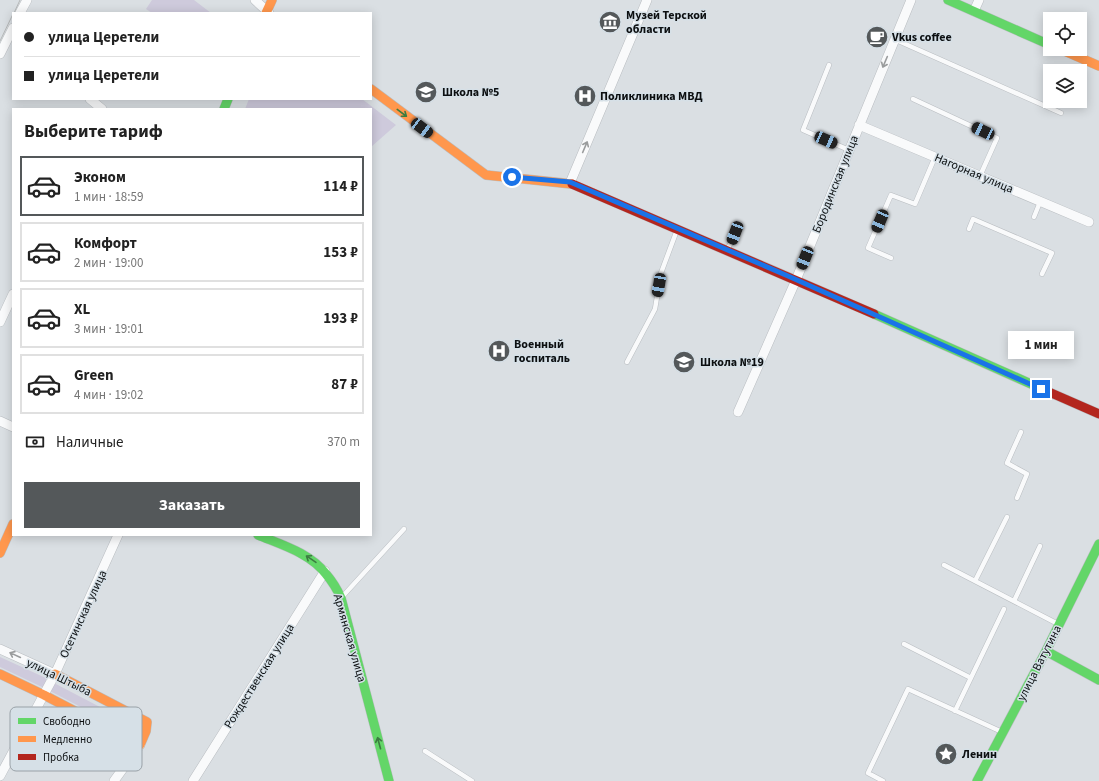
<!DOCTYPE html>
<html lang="ru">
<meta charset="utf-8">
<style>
:root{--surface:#fff;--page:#f2f2f2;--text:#222;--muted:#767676;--line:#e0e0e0;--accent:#54585a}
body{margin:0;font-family:"Source Sans 3",sans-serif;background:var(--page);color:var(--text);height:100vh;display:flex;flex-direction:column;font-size:15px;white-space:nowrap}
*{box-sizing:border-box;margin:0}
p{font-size:13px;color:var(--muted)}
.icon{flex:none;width:22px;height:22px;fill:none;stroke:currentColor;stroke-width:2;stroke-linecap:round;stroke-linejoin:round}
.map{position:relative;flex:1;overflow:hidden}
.details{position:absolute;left:12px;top:108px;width:360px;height:428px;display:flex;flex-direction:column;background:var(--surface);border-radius:0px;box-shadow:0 2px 10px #0003}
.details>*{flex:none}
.banner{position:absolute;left:12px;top:12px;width:360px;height:88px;border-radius:0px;box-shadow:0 2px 10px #0003;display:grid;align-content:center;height:88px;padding:0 12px;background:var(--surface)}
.buttons{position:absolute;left:1043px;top:12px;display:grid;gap:8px}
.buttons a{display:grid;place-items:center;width:44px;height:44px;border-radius:0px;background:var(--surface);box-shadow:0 2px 10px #0003;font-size:20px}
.end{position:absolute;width:18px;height:18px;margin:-9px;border:5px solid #1a73e8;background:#fff;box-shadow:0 0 0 2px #fff}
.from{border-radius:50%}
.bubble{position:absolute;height:28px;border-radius:0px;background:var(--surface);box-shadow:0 2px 10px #0003;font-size:13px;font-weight:700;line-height:28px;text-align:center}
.car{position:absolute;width:12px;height:24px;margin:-12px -6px;border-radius:5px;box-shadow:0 0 3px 1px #0007;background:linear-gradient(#222 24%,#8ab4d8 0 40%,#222 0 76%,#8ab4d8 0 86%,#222 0)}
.banner b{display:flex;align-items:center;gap:14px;height:38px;font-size:15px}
.banner b+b{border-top:1px solid var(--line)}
.banner i{width:10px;height:10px;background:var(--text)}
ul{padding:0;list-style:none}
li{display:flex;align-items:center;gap:12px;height:60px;margin:0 8px 6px;padding:0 4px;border:2px solid var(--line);border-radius:0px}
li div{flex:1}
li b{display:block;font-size:15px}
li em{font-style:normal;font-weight:700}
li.current{border-color:var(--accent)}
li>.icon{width:36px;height:36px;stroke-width:1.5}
h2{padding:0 12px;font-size:18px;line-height:48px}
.pay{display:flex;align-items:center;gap:10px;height:44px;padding:0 12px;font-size:15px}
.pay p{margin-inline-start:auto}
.action{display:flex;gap:8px;margin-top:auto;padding:8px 12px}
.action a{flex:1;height:46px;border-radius:0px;background:var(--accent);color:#fff;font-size:16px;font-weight:700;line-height:46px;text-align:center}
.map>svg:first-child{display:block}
</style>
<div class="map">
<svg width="1099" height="781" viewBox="0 0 1099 781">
<rect width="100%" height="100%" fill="#dadfe3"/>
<path fill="#cecadc" d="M152,0H194L211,13H152L146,9Z
M249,99H362L396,125L371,147V109H245Z
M0,657L48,679L44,688L0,667Z
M54,683L144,730L140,738L50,691Z"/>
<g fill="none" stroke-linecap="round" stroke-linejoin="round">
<g stroke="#b9bdc1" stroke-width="5.5">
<path id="lane" d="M894,39L1061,113
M829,65L803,130L849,150
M913,99L997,138L980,176
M1034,217L1040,202
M969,229L973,219L1052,253L1042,274
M728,249L738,224
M891,258L868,248L891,195L915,204L935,157
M627,362L655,309L661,273L677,230
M1017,498L1027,474L1007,463L1021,432
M944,565L1058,624
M975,581L1007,517
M342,597L404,529
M1014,601L1040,546
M904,644L971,678
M955,711L1004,609
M425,751L472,781
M883,781L868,773L908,689L1002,732"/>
</g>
<g stroke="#b9bdc1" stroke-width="10">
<path id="street" d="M255,0L269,13
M974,11L979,0
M20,13L27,0
M0,54L13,28
M90,99L102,109
M859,125L1089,222
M570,183L647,0
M0,322L13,294
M738,412L796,280L911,0
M0,421L13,427
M0,649L55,674
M0,776L55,674L118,535
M114,781L140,745
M193,781L325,571"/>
</g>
<g stroke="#b9bdc1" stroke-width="10">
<path id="fast" d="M948,0L1050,45
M224,109L228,99
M874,314L1049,392
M258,535C282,545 310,553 326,574C332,581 337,589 341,598L389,781
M1046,651L1099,680
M977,781L1046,651L1099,544"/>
</g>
<g stroke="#b9bdc1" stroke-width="10">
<path id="slow" d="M266,13L272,0
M1060,49L1099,66
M371,89L486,175L572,184
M0,553L13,524
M0,674L44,695L140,745L146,731L147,722L55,674"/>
</g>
<g stroke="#b9bdc1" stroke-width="10">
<path id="jam" d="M572,184L874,314
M1049,392L1099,414"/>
</g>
<use href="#lane" stroke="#f9fafb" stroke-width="4.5"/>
<use href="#street" stroke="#f9fafb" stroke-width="9"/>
<use href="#fast" stroke="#63d668" stroke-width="9"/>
<use href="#slow" stroke="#ff974d" stroke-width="9"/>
<use href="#jam" stroke="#b3261e" stroke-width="9"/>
<path stroke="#b6b8b8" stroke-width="1" d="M14,13L20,0
M0,41L13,14"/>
</g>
<defs><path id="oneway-shaft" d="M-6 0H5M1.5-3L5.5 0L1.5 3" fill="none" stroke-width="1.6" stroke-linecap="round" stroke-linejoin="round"/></defs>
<g stroke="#9a9c9d">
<use href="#oneway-shaft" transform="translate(885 62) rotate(113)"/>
<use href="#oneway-shaft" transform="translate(585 147) rotate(-67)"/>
<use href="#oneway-shaft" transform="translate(15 655) rotate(-155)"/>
</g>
<g stroke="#3c7c41">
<use href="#oneway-shaft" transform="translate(402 113) rotate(37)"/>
<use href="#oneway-shaft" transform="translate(311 559) rotate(-146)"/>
<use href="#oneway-shaft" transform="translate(379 743) rotate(-105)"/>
</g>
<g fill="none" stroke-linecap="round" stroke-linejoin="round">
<path stroke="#1a73e8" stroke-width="5" d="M512,177L570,182L788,276L1041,389"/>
</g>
<defs>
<g id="museum-disc" transform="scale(1.15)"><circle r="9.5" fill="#54585a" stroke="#d6e0e7"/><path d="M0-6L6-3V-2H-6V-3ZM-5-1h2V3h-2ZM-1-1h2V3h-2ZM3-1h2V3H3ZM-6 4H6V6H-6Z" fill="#fff"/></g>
<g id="cafe-disc" transform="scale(1.15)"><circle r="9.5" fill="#54585a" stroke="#d6e0e7"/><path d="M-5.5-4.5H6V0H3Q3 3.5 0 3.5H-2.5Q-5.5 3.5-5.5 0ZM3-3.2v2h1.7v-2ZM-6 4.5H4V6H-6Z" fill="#fff"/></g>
<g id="school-disc" transform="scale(1.15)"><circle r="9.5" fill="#54585a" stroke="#d6e0e7"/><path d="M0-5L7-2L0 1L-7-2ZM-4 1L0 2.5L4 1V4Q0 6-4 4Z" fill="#fff"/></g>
<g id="hospital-disc" transform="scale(1.15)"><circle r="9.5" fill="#54585a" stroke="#d6e0e7"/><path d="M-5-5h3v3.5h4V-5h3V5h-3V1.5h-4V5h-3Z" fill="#fff"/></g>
<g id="sight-disc" transform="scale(1.15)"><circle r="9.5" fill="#54585a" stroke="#d6e0e7"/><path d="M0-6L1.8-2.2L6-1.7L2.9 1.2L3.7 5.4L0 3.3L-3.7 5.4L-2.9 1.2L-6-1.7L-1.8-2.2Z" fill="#fff"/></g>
</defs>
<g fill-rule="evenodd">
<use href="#museum-disc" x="610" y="22"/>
<use href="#cafe-disc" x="877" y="37"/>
<use href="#school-disc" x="426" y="92"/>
<use href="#hospital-disc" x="585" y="96"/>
<use href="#hospital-disc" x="499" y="351"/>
<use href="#school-disc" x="684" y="362"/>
<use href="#sight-disc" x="946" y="754"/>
</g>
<g text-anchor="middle" stroke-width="3" stroke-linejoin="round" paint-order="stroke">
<g font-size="12" font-weight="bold" fill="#0c0f11" stroke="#d6e0e7" text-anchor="start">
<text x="626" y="19">Музей Терской<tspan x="626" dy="14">области</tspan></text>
<text x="892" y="41">Vkus coffee</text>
<text x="442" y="96">Школа №5</text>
<text x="600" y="100">Поликлиника МВД</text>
<text x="514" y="348">Военный<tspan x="514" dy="14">госпиталь</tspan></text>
<text x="700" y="366">Школа №19</text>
<text x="962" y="758">Ленин</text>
</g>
<g font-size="12" fill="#0c0f11" stroke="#d6e0e7">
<text transform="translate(974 173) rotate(23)" y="4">Нагорная улица</text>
<text transform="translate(835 184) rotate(-68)" y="4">Бородинская улица</text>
<text transform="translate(83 614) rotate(-65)" y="4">Осетинская улица</text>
<text transform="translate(350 638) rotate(74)" y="4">Армянская улица</text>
<text transform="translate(1039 663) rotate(-63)" y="4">улица Ватутина</text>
<text transform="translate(259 676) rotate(-58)" y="4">Рождественская улица</text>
<text transform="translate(59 677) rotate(26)" y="4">улица Штыба</text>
</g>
</g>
<rect x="10" y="707" width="132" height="64" rx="6" fill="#d6e0e7" stroke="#99a1a7" stroke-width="1"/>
<rect x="18" y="718" width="18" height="6" fill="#63d668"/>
<rect x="18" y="736" width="18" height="6" fill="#ff974d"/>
<rect x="18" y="754" width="18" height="6" fill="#b3261e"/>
<g font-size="11" fill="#0c0f11">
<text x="43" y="725">Свободно</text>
<text x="43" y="743">Медленно</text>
<text x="43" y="761">Пробка</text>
</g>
</svg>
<div class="buttons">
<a><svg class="icon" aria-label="locate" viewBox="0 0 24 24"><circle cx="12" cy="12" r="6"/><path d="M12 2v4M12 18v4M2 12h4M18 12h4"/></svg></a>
<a><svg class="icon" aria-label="layers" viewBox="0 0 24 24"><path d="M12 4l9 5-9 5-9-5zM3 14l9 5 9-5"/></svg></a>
</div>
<i class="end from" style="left:512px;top:177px"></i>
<i class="end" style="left:1041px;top:389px"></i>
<div class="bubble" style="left:1008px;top:331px;width:66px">1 мин</div>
<i class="car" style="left:422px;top:128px;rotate:127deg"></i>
<i class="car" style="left:983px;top:131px;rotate:295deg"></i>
<i class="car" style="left:826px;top:140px;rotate:114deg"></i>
<i class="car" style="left:880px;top:221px;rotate:203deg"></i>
<i class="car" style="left:735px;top:233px;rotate:201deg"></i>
<i class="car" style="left:805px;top:258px;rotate:202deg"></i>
<i class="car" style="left:659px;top:285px;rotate:190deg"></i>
<div class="banner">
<b><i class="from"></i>улица Церетели</b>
<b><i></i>улица Церетели</b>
</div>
<section class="details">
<h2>Выберите тариф</h2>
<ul>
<li class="current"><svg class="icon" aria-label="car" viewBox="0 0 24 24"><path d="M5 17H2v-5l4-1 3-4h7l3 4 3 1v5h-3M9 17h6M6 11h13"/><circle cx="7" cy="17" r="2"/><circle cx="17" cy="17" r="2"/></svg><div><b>Эконом</b><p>1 мин · 18:59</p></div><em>114 ₽</em></li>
<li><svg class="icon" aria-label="car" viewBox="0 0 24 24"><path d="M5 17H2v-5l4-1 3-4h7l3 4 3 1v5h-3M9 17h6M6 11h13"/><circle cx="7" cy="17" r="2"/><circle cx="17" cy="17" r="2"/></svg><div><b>Комфорт</b><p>2 мин · 19:00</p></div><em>153 ₽</em></li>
<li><svg class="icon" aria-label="car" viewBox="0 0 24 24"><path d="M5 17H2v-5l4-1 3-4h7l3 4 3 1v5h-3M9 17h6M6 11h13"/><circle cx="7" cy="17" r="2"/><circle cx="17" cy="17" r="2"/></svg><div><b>XL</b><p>3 мин · 19:01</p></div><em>193 ₽</em></li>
<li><svg class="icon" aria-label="car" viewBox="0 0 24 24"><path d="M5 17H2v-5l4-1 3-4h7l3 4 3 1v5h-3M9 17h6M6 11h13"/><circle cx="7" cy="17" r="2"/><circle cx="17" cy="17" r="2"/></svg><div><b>Green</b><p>4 мин · 19:02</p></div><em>87 ₽</em></li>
</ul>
<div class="pay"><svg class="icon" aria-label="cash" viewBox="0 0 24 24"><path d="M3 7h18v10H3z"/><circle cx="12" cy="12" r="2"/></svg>Наличные<p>370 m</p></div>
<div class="action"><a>Заказать</a></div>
</section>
</div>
